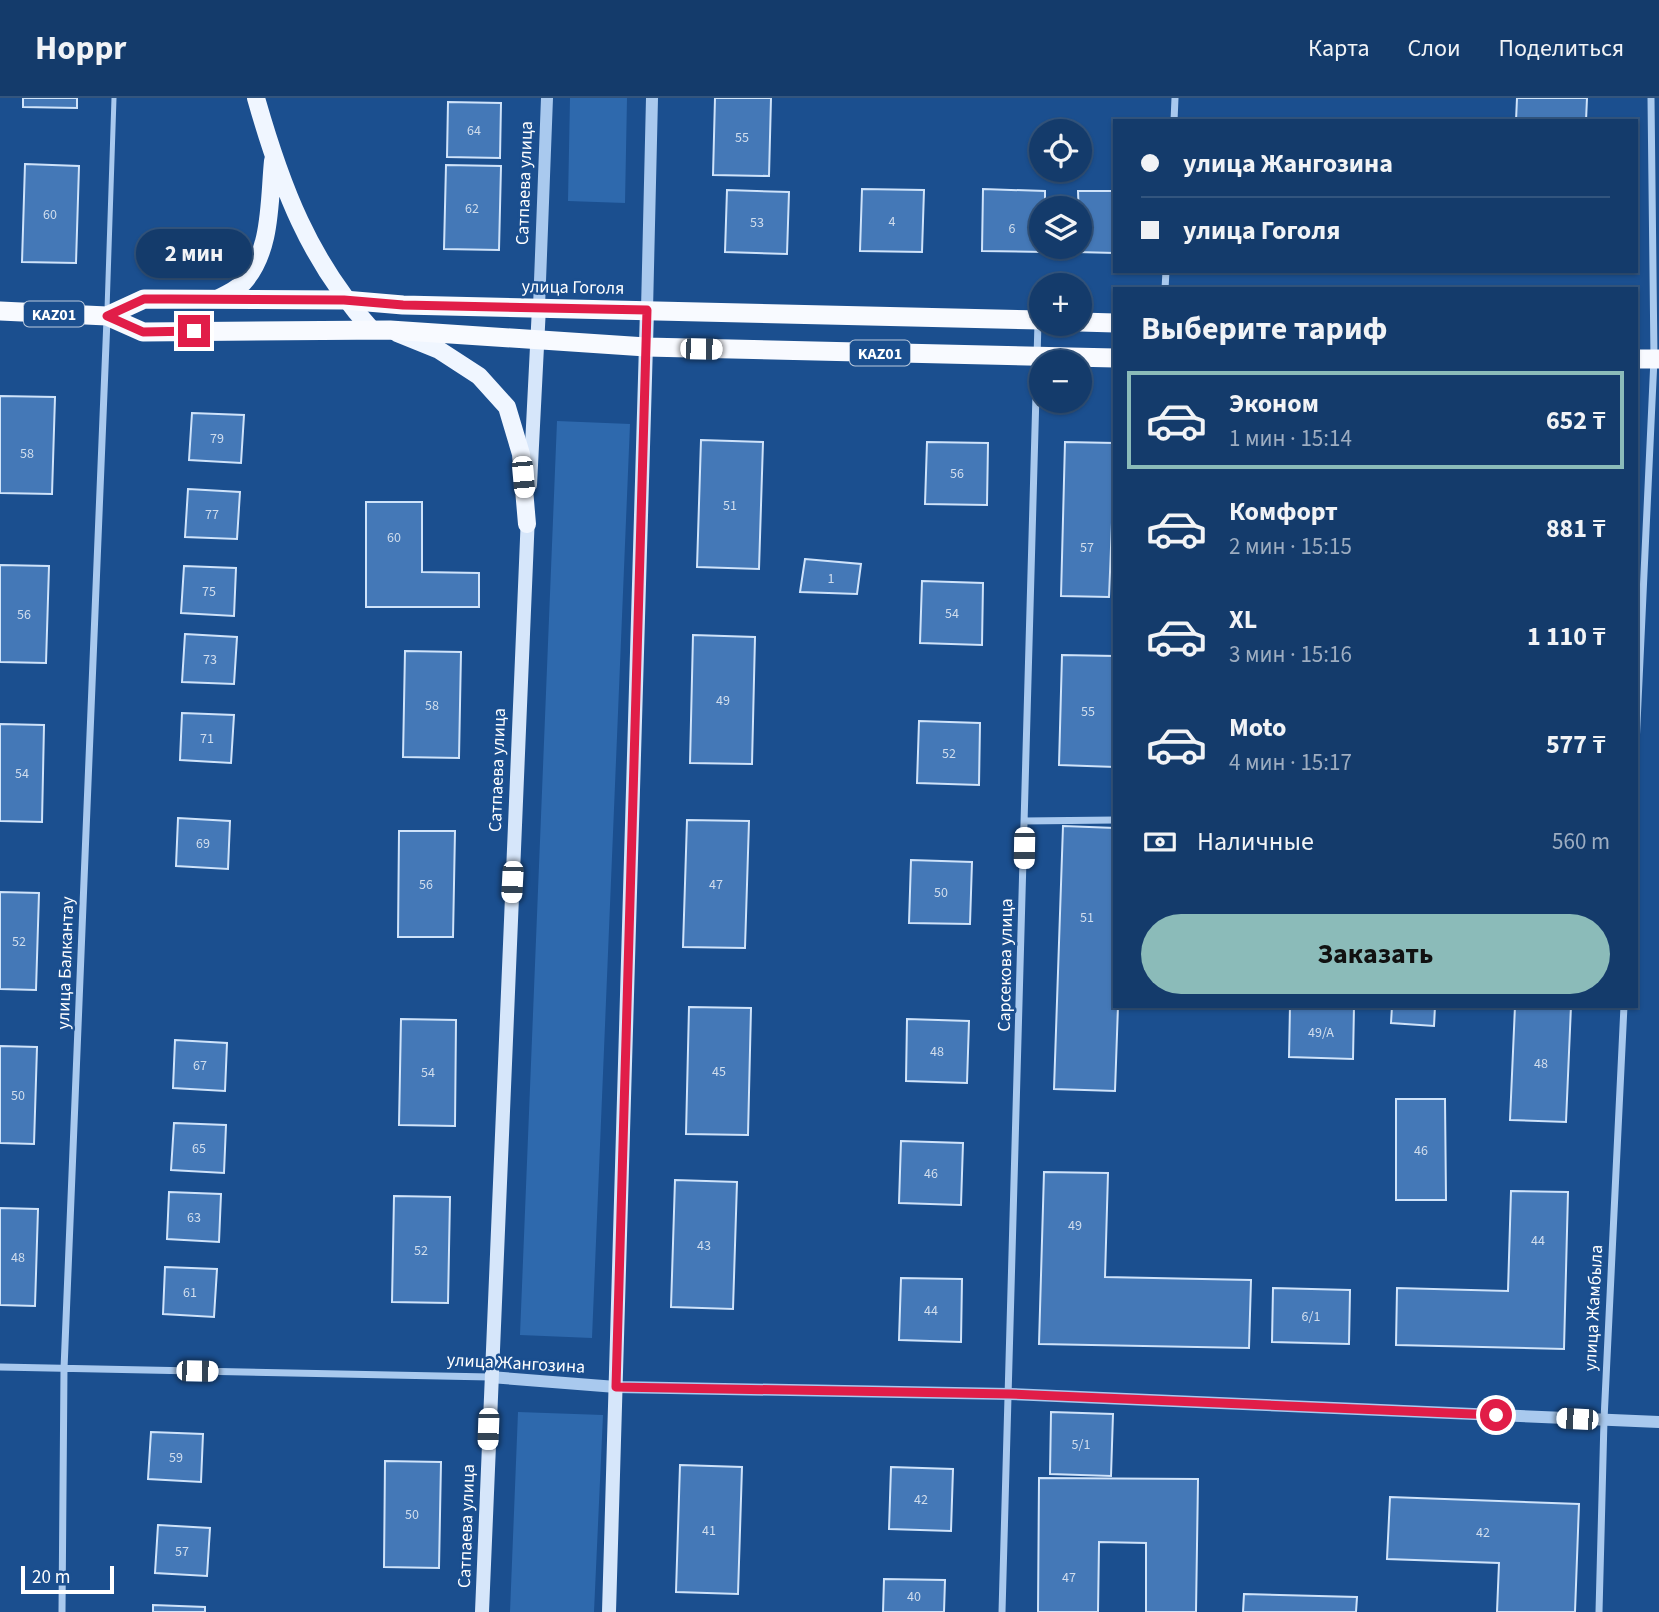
<!DOCTYPE html>
<html lang="ru">
<meta charset="utf-8">
<style>
:root{--surface:#143b6b;--page:#214673;--text:#f1f3f6;--muted:#9dadc1;--line:#33557e;--accent:#8bbbb9}
body{margin:0;font-family:"Source Sans 3",sans-serif;background:var(--page);color:var(--text);height:100vh;display:flex;flex-direction:column;font-size:26px;white-space:nowrap}
*{box-sizing:border-box;margin:0}
p{font-size:23px;color:var(--muted)}
.icon{flex:none;width:38px;height:38px;fill:none;stroke:currentColor;stroke-width:2;stroke-linecap:round;stroke-linejoin:round}
.map{position:relative;flex:1;overflow:hidden}
.side{position:absolute;left:1113px;top:189px;width:525px;height:721px;display:flex;flex-direction:column;background:var(--surface);border-radius:0px;box-shadow:0 2px 5px #0004,0 0 0 2px var(--line)}
.side>*{flex:none}
.guide{position:absolute;left:1113px;top:21px;width:525px;height:154px;border-radius:0px;box-shadow:0 2px 5px #0004,0 0 0 2px var(--line);display:grid;align-content:center;height:154px;padding:0 28px;background:var(--surface)}
.controls{position:absolute;left:1029px;top:21px;display:grid;gap:14px}
.controls a{display:grid;place-items:center;width:63px;height:63px;border-radius:50%;background:var(--surface);box-shadow:0 2px 5px #0004,0 0 0 2px var(--line);font-size:35px}
.scale{position:absolute;left:21px;bottom:18px;width:93px;box-sizing:border-box;padding-left:7px;border:4px solid #fff;border-top:0;font-size:19px;line-height:24px;white-space:nowrap;color:#fff;-webkit-text-stroke:5px #1b4f8f;paint-order:stroke}
.end{position:absolute;width:32px;height:32px;margin:-16px;border:9px solid #e11d48;background:#fff;box-shadow:0 0 0 4px #fff}
.from{border-radius:50%}
.bubble{position:absolute;height:49px;border-radius:24px;background:var(--surface);box-shadow:0 2px 5px #0004,0 0 0 2px var(--line);font-size:23px;font-weight:700;line-height:49px;text-align:center}
.car{position:absolute;width:21px;height:42px;margin:-21px -10px;border-radius:9px;box-shadow:0 0 5px 2px #0007;background:linear-gradient(#fff 24%,#345 0 40%,#fff 0 76%,#345 0 86%,#fff 0)}
.guide b{display:flex;align-items:center;gap:24px;height:66px;font-size:26px}
.guide b+b{border-top:2px solid var(--line)}
.guide i{width:18px;height:18px;background:var(--text)}
ul{padding:0;list-style:none}
li{display:flex;align-items:center;gap:21px;height:98px;margin:0 14px 10px;padding:0 14px;border:4px solid transparent;border-radius:0px}
li div{flex:1}
li b{display:block;font-size:26px}
li em{font-style:normal;font-weight:700}
li.active{border-color:var(--accent)}
li>.icon{width:63px;height:63px;stroke-width:1.5}
h2{padding:0 28px;font-size:32px;line-height:84px}
.pay{display:flex;align-items:center;gap:18px;height:77px;padding:0 28px;font-size:26px}
.pay p{margin-inline-start:auto}
.cta{display:flex;gap:14px;margin-top:auto;padding:14px 28px}
.cta a{flex:1;height:80px;border-radius:42px;background:var(--accent);color:#111;font-size:28px;font-weight:700;line-height:80px;text-align:center}
header{display:flex;align-items:center;gap:42px;box-sizing:border-box;height:98px;padding:0 35px;background:var(--surface);border-bottom:2px solid var(--line)}
header strong{font-size:33px}
nav{display:flex;gap:38px;margin-inline-start:auto;font-size:24px}
.map>svg:first-child{display:block}
</style>
<header>
<strong>Hoppr</strong>
<nav><a>Карта</a><a>Слои</a><a>Поделиться</a></nav>
</header>
<div class="map">
<svg width="1659" height="1514" viewBox="0 0 1659 1514">
<rect width="100%" height="100%" fill="#1b4f8f"/>
<path fill="#2e69ad" d="M570,0H627L625,105L568,103Z
M557,323L630,326L592,1240L520,1237Z
M518,1314L603,1317L594,1514H510Z"/>
<path fill="#4478b7" stroke="#cfe3fa" stroke-width="2" d="M23,0H77V10L23,9Z
M715,0H771L769,78L713,77Z
M1517,0H1587L1586,23H1516Z
M448,4L501,5L500,60L447,59Z
M25,66L79,68L76,165L22,164Z
M446,67L501,68L499,152L444,151Z
M862,91L924,92L922,154L860,153Z
M983,91L1045,93V110H1041V149H1044V154L982,153Z
M727,92L789,94L787,156L725,154Z
M1078,93H1115V155L1077,154V149H1080Z
M0,298L55,299L52,396L0,395Z
M192,315L244,317L241,365L189,362Z
M701,342L763,344L759,471L697,469Z
M927,344L988,345L987,407L925,406Z
M1065,344L1115,345V400H1113L1109,499L1061,498Z
M188,391L240,394L237,441L185,439Z
M366,404H422V474L479,475V509H366Z
M805,461L861,466L857,496L800,494Z
M0,467L49,468L46,565L0,564Z
M184,468L236,470L234,518L181,515Z
M922,483L983,485L982,547L920,545Z
M185,536L237,539L234,586L182,584Z
M693,537L755,539L752,666L690,665Z
M405,553L461,554L459,660L403,659Z
M1062,557L1115,558V669L1059,667Z
M182,615L234,617L231,665L180,662Z
M919,623L980,625L979,687L917,685Z
M0,626L44,627L42,724L0,723Z
M178,720L230,723L228,771L176,768Z
M687,722L749,723L745,850L683,849Z
M1063,728L1115,730V908H1118L1115,993L1054,991Z
M399,733H455L453,839H398Z
M911,762L972,764L970,826L909,825Z
M0,794L39,795L36,892L0,891Z
M1290,908H1354L1353,961L1289,959Z
M1392,908H1435L1434,928L1391,925Z
M1515,908H1571L1566,1024L1510,1022Z
M689,909L751,910L748,1037L686,1036Z
M401,921L456,922L455,1028L399,1027Z
M907,921L969,923L967,985L906,983Z
M175,942L227,945L225,993L173,990Z
M0,948L37,949L34,1046L0,1045Z
M1396,1001H1445L1446,1102H1396Z
M174,1025L226,1027L224,1075L171,1072Z
M901,1043L963,1045L961,1107L899,1105Z
M1044,1074L1108,1075L1105,1179L1251,1182L1249,1250L1039,1246Z
M675,1082L737,1084L733,1211L671,1209Z
M1511,1093L1568,1094L1564,1251L1396,1247L1397,1190L1508,1193Z
M169,1094L221,1096L219,1144L167,1141Z
M394,1098L450,1099L448,1205L392,1204Z
M0,1110L38,1111L35,1208L0,1207Z
M165,1169L217,1171L214,1219L163,1216Z
M901,1180L962,1181L961,1244L899,1242Z
M1273,1190L1350,1192L1349,1246L1272,1244Z
M1051,1314L1113,1316L1111,1378L1050,1376Z
M151,1334L203,1336L201,1384L148,1381Z
M385,1363L441,1364L439,1470L384,1469Z
M680,1367L742,1369L738,1496L676,1494Z
M891,1369L953,1371L951,1433L889,1431Z
M1039,1380L1198,1381L1196,1514H1146V1445L1099,1444L1098,1514H1038Z
M1390,1399L1579,1406L1575,1514H1497L1499,1465L1387,1461Z
M158,1427L210,1430L207,1478L155,1475Z
M884,1481L945,1482L944,1514H883Z
M1244,1496L1357,1499L1356,1514H1243Z
M153,1507L205,1509V1514H153Z"/>
<g fill="none" stroke-linecap="round" stroke-linejoin="round">
<path stroke="#a9c9ee" stroke-width="5" d="M107,212L114,0"/>
<path stroke="#a9c9ee" stroke-width="7" d="M1174,23L1175,0
M1165,191L1166,173
M1636,647L1654,261L1651,0
M1024,723L1115,722
M0,1269L490,1279
M62,1514L64,1271L107,221
M1002,1514L1038,224
M1599,1514L1604,1322L1624,908"/>
<path stroke="#a9c9ee" stroke-width="12" d="M539,209L547,0
M647,212L652,0
M490,1279L616,1289L1010,1296L1659,1324"/>
<path stroke="#d6e6fa" stroke-width="14" d="M530,387L539,209
M482,1514L528,417
M609,1514L647,212"/>
<path stroke="#f0f6ff" stroke-width="18" d="M256,0C281,88 309,163 372,232
M219,200C227,196 237,191 243,185C272,153 269,103 273,63
M397,235L439,252L479,278L507,309L521,356L527,426"/>
<path stroke="#f8faff" stroke-width="19" d="M0,213L107,218L143,234L390,232L646,249L1115,260
M107,218L144,201L344,202L403,207L1041,222
M1080,224L1115,225
M1636,261H1659"/>
</g>
<g fill="none" stroke-linecap="round" stroke-linejoin="round">
<path stroke="#e11d48" stroke-width="9" d="M194,233L143,234L107,218L144,201H169L344,202L403,207L647,212L616,1289L1010,1296L1496,1317"/>
</g>
<g text-anchor="middle" stroke-width="5" stroke-linejoin="round" paint-order="stroke">
<g font-size="14" fill="#d0dded">
<text x="474" y="37">64</text>
<text x="742" y="44">55</text>
<text x="472" y="115">62</text>
<text x="50" y="121">60</text>
<text x="892" y="128">4</text>
<text x="757" y="129">53</text>
<text x="1012" y="135">6</text>
<text x="217" y="345">79</text>
<text x="27" y="360">58</text>
<text x="957" y="380">56</text>
<text x="730" y="412">51</text>
<text x="212" y="421">77</text>
<text x="394" y="444">60</text>
<text x="1087" y="454">57</text>
<text x="831" y="485">1</text>
<text x="209" y="498">75</text>
<text x="952" y="520">54</text>
<text x="24" y="521">56</text>
<text x="210" y="566">73</text>
<text x="723" y="607">49</text>
<text x="432" y="612">58</text>
<text x="1088" y="618">55</text>
<text x="207" y="645">71</text>
<text x="949" y="660">52</text>
<text x="22" y="680">54</text>
<text x="203" y="750">69</text>
<text x="426" y="791">56</text>
<text x="716" y="791">47</text>
<text x="941" y="799">50</text>
<text x="1087" y="824">51</text>
<text x="19" y="848">52</text>
<text x="1321" y="939">49/А</text>
<text x="937" y="958">48</text>
<text x="1541" y="970">48</text>
<text x="200" y="972">67</text>
<text x="719" y="978">45</text>
<text x="428" y="979">54</text>
<text x="18" y="1002">50</text>
<text x="199" y="1055">65</text>
<text x="1421" y="1057">46</text>
<text x="931" y="1080">46</text>
<text x="194" y="1124">63</text>
<text x="1075" y="1132">49</text>
<text x="1538" y="1147">44</text>
<text x="704" y="1152">43</text>
<text x="421" y="1157">52</text>
<text x="18" y="1164">48</text>
<text x="190" y="1199">61</text>
<text x="931" y="1217">44</text>
<text x="1311" y="1223">6/1</text>
<text x="1081" y="1351">5/1</text>
<text x="176" y="1364">59</text>
<text x="921" y="1406">42</text>
<text x="412" y="1421">50</text>
<text x="709" y="1437">41</text>
<text x="1483" y="1439">42</text>
<text x="182" y="1458">57</text>
<text x="1069" y="1484">47</text>
<text x="914" y="1503">40</text>
</g>
<g fill="#1b4f8f" stroke="#bbcadd" stroke-width="2">
<rect x="24" y="203.5" width="60" height="25" rx="5"/>
<rect x="850" y="242.5" width="60" height="25" rx="5"/>
</g>
<g font-size="16" font-weight="bold" fill="#fff">
<text x="54" y="222">KАZ01</text>
<text x="880" y="261">KАZ01</text>
</g>
<g font-size="18" fill="#fff" stroke="#1b4f8f">
<text transform="translate(524 85) rotate(-88)" y="6">Сатпаева улица</text>
<text transform="translate(573 189) rotate(1)" y="6">улица Гоголя</text>
<text transform="translate(497 672) rotate(-88)" y="6">Сатпаева улица</text>
<text transform="translate(65 865) rotate(-88)" y="6">улица Балкантау</text>
<text transform="translate(1005 867) rotate(-89)" y="6">Сарсекова улица</text>
<text transform="translate(1593 1210) rotate(-87)" y="6">улица Жамбыла</text>
<text transform="translate(516 1265) rotate(3)" y="6">улица Жангозина</text>
<text transform="translate(466 1428) rotate(-88)" y="6">Сатпаева улица</text>
</g>
</g>
</svg>
<div class="controls">
<a><svg class="icon" aria-label="locate" viewBox="0 0 24 24"><circle cx="12" cy="12" r="6"/><path d="M12 2v4M12 18v4M2 12h4M18 12h4"/></svg></a>
<a><svg class="icon" aria-label="layers" viewBox="0 0 24 24"><path d="M12 4l9 5-9 5-9-5zM3 14l9 5 9-5"/></svg></a>
<a>+</a>
<a>−</a>
</div>
<div class="scale">20 m</div>
<i class="end from" style="left:1496px;top:1317px"></i>
<i class="end" style="left:194px;top:233px"></i>
<div class="bubble" style="left:136px;top:131px;width:116px">2 мин</div>
<i class="car" style="left:701px;top:251px;rotate:91deg"></i>
<i class="car" style="left:523px;top:379px;rotate:175deg"></i>
<i class="car" style="left:1024px;top:750px;rotate:181deg"></i>
<i class="car" style="left:512px;top:784px;rotate:183deg"></i>
<i class="car" style="left:197px;top:1273px;rotate:91deg"></i>
<i class="car" style="left:1577px;top:1321px;rotate:273deg"></i>
<i class="car" style="left:488px;top:1331px;rotate:182deg"></i>
<div class="guide">
<b><i class="from"></i>улица Жангозина</b>
<b><i></i>улица Гоголя</b>
</div>
<section class="side">
<h2>Выберите тариф</h2>
<ul>
<li class="active"><svg class="icon" aria-label="car" viewBox="0 0 24 24"><path d="M5 17H2v-5l4-1 3-4h7l3 4 3 1v5h-3M9 17h6M6 11h13"/><circle cx="7" cy="17" r="2"/><circle cx="17" cy="17" r="2"/></svg><div><b>Эконом</b><p>1 мин · 15:14</p></div><em>652 ₸</em></li>
<li><svg class="icon" aria-label="car" viewBox="0 0 24 24"><path d="M5 17H2v-5l4-1 3-4h7l3 4 3 1v5h-3M9 17h6M6 11h13"/><circle cx="7" cy="17" r="2"/><circle cx="17" cy="17" r="2"/></svg><div><b>Комфорт</b><p>2 мин · 15:15</p></div><em>881 ₸</em></li>
<li><svg class="icon" aria-label="car" viewBox="0 0 24 24"><path d="M5 17H2v-5l4-1 3-4h7l3 4 3 1v5h-3M9 17h6M6 11h13"/><circle cx="7" cy="17" r="2"/><circle cx="17" cy="17" r="2"/></svg><div><b>XL</b><p>3 мин · 15:16</p></div><em>1 110 ₸</em></li>
<li><svg class="icon" aria-label="car" viewBox="0 0 24 24"><path d="M5 17H2v-5l4-1 3-4h7l3 4 3 1v5h-3M9 17h6M6 11h13"/><circle cx="7" cy="17" r="2"/><circle cx="17" cy="17" r="2"/></svg><div><b>Moto</b><p>4 мин · 15:17</p></div><em>577 ₸</em></li>
</ul>
<div class="pay"><svg class="icon" aria-label="cash" viewBox="0 0 24 24"><path d="M3 7h18v10H3z"/><circle cx="12" cy="12" r="2"/></svg>Наличные<p>560 m</p></div>
<div class="cta"><a>Заказать</a></div>
</section>
</div>
